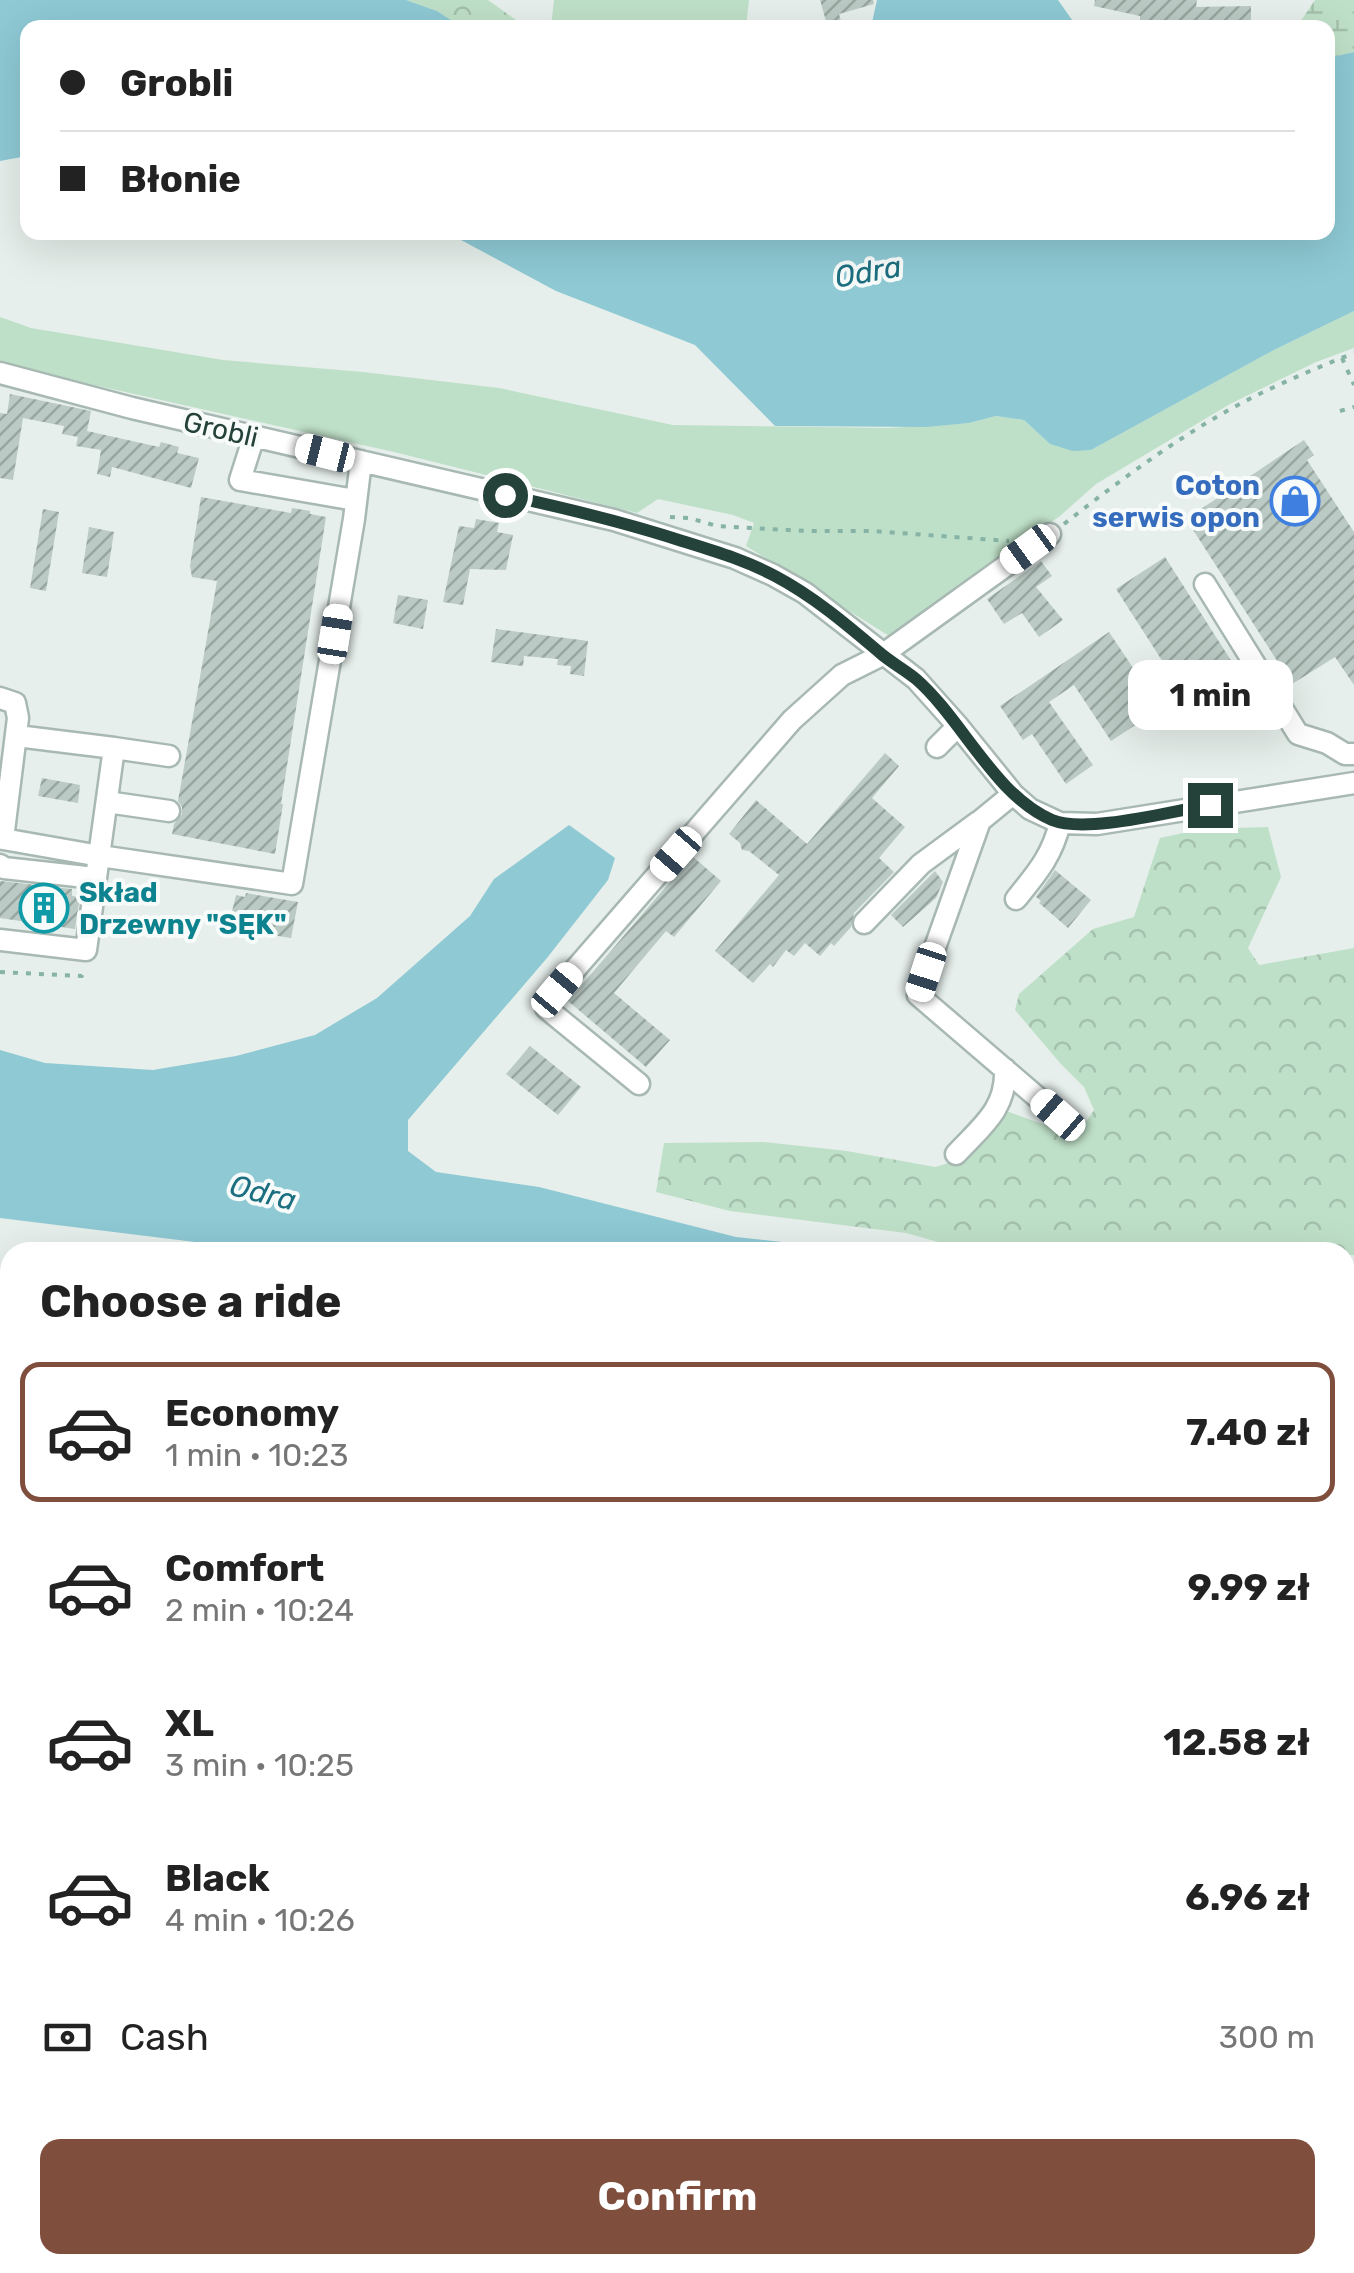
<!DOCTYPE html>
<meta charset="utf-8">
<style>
:root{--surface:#fff;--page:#f6f6f6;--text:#222;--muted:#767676;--line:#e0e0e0;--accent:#804e3d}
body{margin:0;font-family:Rubik,sans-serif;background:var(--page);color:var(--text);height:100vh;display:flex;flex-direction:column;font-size:38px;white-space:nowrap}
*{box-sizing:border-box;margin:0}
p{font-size:32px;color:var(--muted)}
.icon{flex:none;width:55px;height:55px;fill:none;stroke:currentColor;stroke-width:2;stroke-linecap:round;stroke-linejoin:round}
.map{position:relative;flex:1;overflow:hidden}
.sheet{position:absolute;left:0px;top:1242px;width:1355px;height:1032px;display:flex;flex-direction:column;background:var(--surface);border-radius:30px 30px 0 0;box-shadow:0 10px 40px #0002}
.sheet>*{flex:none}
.banner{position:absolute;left:20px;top:20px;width:1315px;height:220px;border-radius:20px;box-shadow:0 10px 40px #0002;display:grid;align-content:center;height:220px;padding:0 40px;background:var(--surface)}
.end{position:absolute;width:45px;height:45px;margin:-22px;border:12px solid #24423a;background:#fff;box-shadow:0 0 0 5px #fff}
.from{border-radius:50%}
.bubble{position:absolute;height:70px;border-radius:20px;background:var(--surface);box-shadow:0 10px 40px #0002;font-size:32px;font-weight:700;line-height:70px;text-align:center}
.car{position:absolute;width:30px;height:60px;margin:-30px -15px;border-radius:12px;box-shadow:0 0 8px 2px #0007;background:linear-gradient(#fff 24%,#345 0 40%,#fff 0 76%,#345 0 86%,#fff 0)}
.banner b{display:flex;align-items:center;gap:35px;height:95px;font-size:38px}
.banner b+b{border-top:2px solid var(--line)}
.banner i{width:25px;height:25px;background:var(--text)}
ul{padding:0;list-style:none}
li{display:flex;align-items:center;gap:30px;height:140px;margin:0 20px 15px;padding:0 20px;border:5px solid transparent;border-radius:20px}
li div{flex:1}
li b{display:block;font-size:38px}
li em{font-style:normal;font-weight:700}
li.on{border-color:var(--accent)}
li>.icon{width:90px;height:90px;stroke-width:1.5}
h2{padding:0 40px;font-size:45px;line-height:120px}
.pay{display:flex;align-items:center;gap:25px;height:110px;padding:0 40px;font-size:38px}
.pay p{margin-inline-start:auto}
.action{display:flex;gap:20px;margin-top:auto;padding:20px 40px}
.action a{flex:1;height:115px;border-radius:20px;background:var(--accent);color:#fff;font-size:40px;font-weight:700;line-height:115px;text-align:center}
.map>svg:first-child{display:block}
</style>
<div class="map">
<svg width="1354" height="2273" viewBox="0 0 1354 2273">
<defs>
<pattern id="forest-crowns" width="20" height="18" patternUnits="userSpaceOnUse" patternTransform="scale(2.5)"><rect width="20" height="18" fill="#bfe0c8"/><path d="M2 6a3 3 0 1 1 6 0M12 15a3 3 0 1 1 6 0" fill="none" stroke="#a4c1ad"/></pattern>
<pattern id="wetland-marsh" width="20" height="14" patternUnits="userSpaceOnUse" patternTransform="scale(2.5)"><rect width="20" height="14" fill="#bfe0c8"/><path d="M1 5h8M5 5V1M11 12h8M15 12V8" fill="none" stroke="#a4c1ad"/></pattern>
<pattern id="building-hatch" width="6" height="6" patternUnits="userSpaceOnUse" patternTransform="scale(2.5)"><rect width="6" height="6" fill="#bbcac4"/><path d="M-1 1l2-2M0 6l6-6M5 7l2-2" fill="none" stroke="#98a6a0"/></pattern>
</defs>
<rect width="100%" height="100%" fill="#e6efeb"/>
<path fill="#bfe0c8" d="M554,0H749L746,27H551Z
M1354,311V348L1316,362L1230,404L1096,484L1060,516L889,636L746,546L754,523L733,515L658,499L637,513L394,452L0,364V317L31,328L223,360L363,372L499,388L673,425L889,428L969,423L996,416L1024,420L1050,444L1091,450L1274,350Z
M1345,1406L1354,1407V2273H0L10,2265H1345Z"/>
<path fill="url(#forest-crowns)" d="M406,0H488L526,27H462L437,11Z
M1268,827L1281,877L1248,948L1259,965L1354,948V1255H1345V1252H1041L960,1248L906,1233L730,1211L656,1192L664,1143L764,1142L847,1151L935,1167L965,1158L1006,1111L1076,1136L1094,1110L1084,1087L1060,1063L1015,1010L1019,994L1093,929L1134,917L1160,838L1201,829Z
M0,1691L10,1694V2265H225L223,2273H0Z"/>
<path fill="url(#wetland-marsh)" d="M1315,0H1354V52L1328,58V28H1296Z"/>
<path fill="#8ec9d4" d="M0,0H406L437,11L462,27L28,28L27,156L0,161Z
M877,0H1058L1077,27H871Z
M1354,52V311L1274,350L1091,450L1073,451L1050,444L1024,420L996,416L969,423L926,427L775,426L695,345L556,291L448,233L1328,232V58Z
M569,825L615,858L608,880L547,958L408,1120V1151L436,1172L539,1187L736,1237L872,1252H276L0,1218V1050L45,1063L153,1070L236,1056L315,1035L377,998L470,916L494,879Z
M1345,1273H1354V1374H1345Z"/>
<path fill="url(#building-hatch)" d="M820,0H873L874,4L839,14L843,28H828Z
M1095,0H1197L1196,7L1251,6V28H1166V25L1140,22V16L1094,6Z
M10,394L91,411L87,431L159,447L161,442L179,447L177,453L199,458L191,488L112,467L110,477L97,474L101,450L76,446L78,437L62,434L64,426L23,418L13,480L0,478V413L7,414Z
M1304,440L1314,455L1307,460L1354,532V685L1335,657L1292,684L1186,519Z
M201,497L291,513L292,508L310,511V514L326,517L281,804H283L275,854L172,834L174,824L182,814V807L178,801L217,581L192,577L190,566Z
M43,509L59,512L46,591L30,588Z
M476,519L499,523L497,532L513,535L506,570L470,569L463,605L443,602L459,526L474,528Z
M89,527L114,532L107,577L82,573Z
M1165,557L1239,673L1190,704L1116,589Z
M1041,561L1052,576L1036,587L1063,620L1039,637L1022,613L1004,624L987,599Z
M398,595L428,600L423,629L393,623Z
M496,629L588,641L584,676L570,674L571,666L557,665L558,659L524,656L523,666L491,662Z
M1109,632L1166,717L1149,729L1143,720L1111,741L1074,685L1049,702L1093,765L1066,784L1032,734L1023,740L1000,706Z
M885,753L899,766L872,798L905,827L879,858L894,872L854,913L851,927L834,946L831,943L820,956L805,943L794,956L786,950L773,967L770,964L753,983L715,951L779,875L749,851L742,850L740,843L729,834L756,800L807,844Z
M42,778L80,785L78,803L38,796Z
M692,856L721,881L674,937L666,931L614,993L670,1040L646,1067L568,1001Z
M1055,870L1091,900L1068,928L1039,903L1041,901L1036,897Z
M935,871L943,882L936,898L903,927L891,915Z
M0,881L72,889V896L80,897L75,929L0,918Z
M246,893L298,902L291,938L228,928L236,895L245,897Z
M530,1046L581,1087L558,1115L506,1074Z"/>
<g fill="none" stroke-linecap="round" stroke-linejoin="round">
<g stroke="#a8b8b2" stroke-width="25">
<path id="minor" d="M0,373L132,408L614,520L735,558L773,575L805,593L916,679L958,726L1013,794L1030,809L1060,823L1097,824L1354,783
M254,436L240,480L355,500
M1205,584L1298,734L1327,743L1345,754H1354
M0,698L15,703L18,718L3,839L100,856L292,884L354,519L361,461
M17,736L114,748
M937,747L958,726
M1013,794L980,821L918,995L1058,1115
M107,802L169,811
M0,865L4,868L95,878
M1016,899C1037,873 1052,856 1060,823
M864,923L921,864L978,822
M0,940L86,950L114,748L169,756
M639,1084L546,1008L557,990L792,720L842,675L882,655L1050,534
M956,1154C981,1127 1007,1109 1005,1069"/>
</g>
<path stroke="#86b3a5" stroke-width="4" stroke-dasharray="5 8" stroke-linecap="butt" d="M1342,358L1354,385
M1340,411L1354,407
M670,517L689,518L717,526L806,531H872L1009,541
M1064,524C1110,488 1158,452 1208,422C1254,394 1304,373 1354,353
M0,972L82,976L83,969
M0,1278L10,1280
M1345,1448H1354
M1345,1515L1354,1510
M1345,1804L1354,1799
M1345,2065H1354
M0,2095H10
M1345,2252L1354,2251
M227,2265V2273
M566,2273L583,2265
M1314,2273L1317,2265"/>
<use href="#minor" stroke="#fff" stroke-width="20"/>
</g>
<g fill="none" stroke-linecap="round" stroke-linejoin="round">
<path stroke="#24423a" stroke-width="12" d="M505,495C565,508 624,522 682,541C714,551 745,560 775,576C813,596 846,624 879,652C890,662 904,669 916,679C962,719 995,796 1052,820C1087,834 1171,811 1210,805"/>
</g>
<defs>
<g id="shop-ring" transform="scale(2.5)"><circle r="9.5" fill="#f7fbf9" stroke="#3f7fe0" stroke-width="1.5"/><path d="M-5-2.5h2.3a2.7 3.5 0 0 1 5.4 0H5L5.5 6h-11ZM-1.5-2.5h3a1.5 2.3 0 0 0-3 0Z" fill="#3f7fe0"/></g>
<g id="building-ring" transform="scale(2.5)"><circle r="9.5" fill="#f7fbf9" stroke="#0f9aa8" stroke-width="1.5"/><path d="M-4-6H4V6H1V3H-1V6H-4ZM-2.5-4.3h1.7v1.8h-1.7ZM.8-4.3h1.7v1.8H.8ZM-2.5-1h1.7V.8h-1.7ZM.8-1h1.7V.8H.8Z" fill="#0f9aa8"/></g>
</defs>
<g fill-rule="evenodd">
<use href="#shop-ring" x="1295" y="501"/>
<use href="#building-ring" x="44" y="908"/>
</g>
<g text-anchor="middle" stroke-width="8" stroke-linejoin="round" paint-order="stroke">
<g font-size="28" fill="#24423a" stroke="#f7fbf9">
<text transform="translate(221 429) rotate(13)" y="10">Grobli</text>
</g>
<g font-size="28" font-weight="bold" fill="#366cbe" stroke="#f7fbf9" text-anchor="end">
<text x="1260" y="495">Coton<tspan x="1260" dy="32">serwis opon</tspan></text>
</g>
<g font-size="28" font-weight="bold" fill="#0d838f" stroke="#f7fbf9" text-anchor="start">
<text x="79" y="902">Skład<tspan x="79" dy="32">Drzewny "SĘK"</tspan></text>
</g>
<g font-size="30" font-style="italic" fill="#1c6f80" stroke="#f7fbf9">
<text transform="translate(868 272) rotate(-10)" y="10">Odra</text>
<text transform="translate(263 1193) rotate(14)" y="10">Odra</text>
</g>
</g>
</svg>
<i class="end from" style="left:505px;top:495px"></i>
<i class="end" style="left:1210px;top:805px"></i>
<div class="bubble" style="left:1128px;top:660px;width:165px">1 min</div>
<i class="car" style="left:325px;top:453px;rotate:284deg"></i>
<i class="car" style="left:1028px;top:549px;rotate:234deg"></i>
<i class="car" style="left:335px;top:634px;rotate:9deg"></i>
<i class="car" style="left:676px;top:854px;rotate:221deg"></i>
<i class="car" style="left:926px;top:972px;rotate:198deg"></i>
<i class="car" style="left:557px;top:990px;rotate:40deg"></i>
<i class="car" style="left:1058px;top:1115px;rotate:311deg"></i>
<div class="banner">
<b><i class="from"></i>Grobli</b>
<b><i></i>Błonie</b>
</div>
<section class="sheet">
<h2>Choose a ride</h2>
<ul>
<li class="on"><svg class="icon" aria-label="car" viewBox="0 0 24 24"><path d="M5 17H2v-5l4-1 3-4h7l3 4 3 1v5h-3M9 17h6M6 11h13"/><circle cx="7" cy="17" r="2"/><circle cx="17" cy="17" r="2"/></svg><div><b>Economy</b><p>1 min · 10:23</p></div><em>7.40 zł</em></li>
<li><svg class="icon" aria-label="car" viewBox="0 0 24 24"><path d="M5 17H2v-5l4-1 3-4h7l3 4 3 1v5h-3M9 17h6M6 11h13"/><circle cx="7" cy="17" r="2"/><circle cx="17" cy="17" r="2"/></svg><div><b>Comfort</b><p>2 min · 10:24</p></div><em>9.99 zł</em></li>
<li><svg class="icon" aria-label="car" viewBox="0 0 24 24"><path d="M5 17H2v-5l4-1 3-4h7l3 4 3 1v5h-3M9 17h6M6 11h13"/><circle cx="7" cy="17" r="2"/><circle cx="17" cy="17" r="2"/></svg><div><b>XL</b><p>3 min · 10:25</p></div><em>12.58 zł</em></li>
<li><svg class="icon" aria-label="car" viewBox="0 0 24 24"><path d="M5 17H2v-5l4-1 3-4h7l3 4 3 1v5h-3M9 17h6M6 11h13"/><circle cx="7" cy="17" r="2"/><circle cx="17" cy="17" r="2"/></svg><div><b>Black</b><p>4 min · 10:26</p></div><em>6.96 zł</em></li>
</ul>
<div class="pay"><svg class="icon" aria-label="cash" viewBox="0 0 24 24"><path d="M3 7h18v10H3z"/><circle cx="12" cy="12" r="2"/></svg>Cash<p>300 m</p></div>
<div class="action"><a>Confirm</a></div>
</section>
</div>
